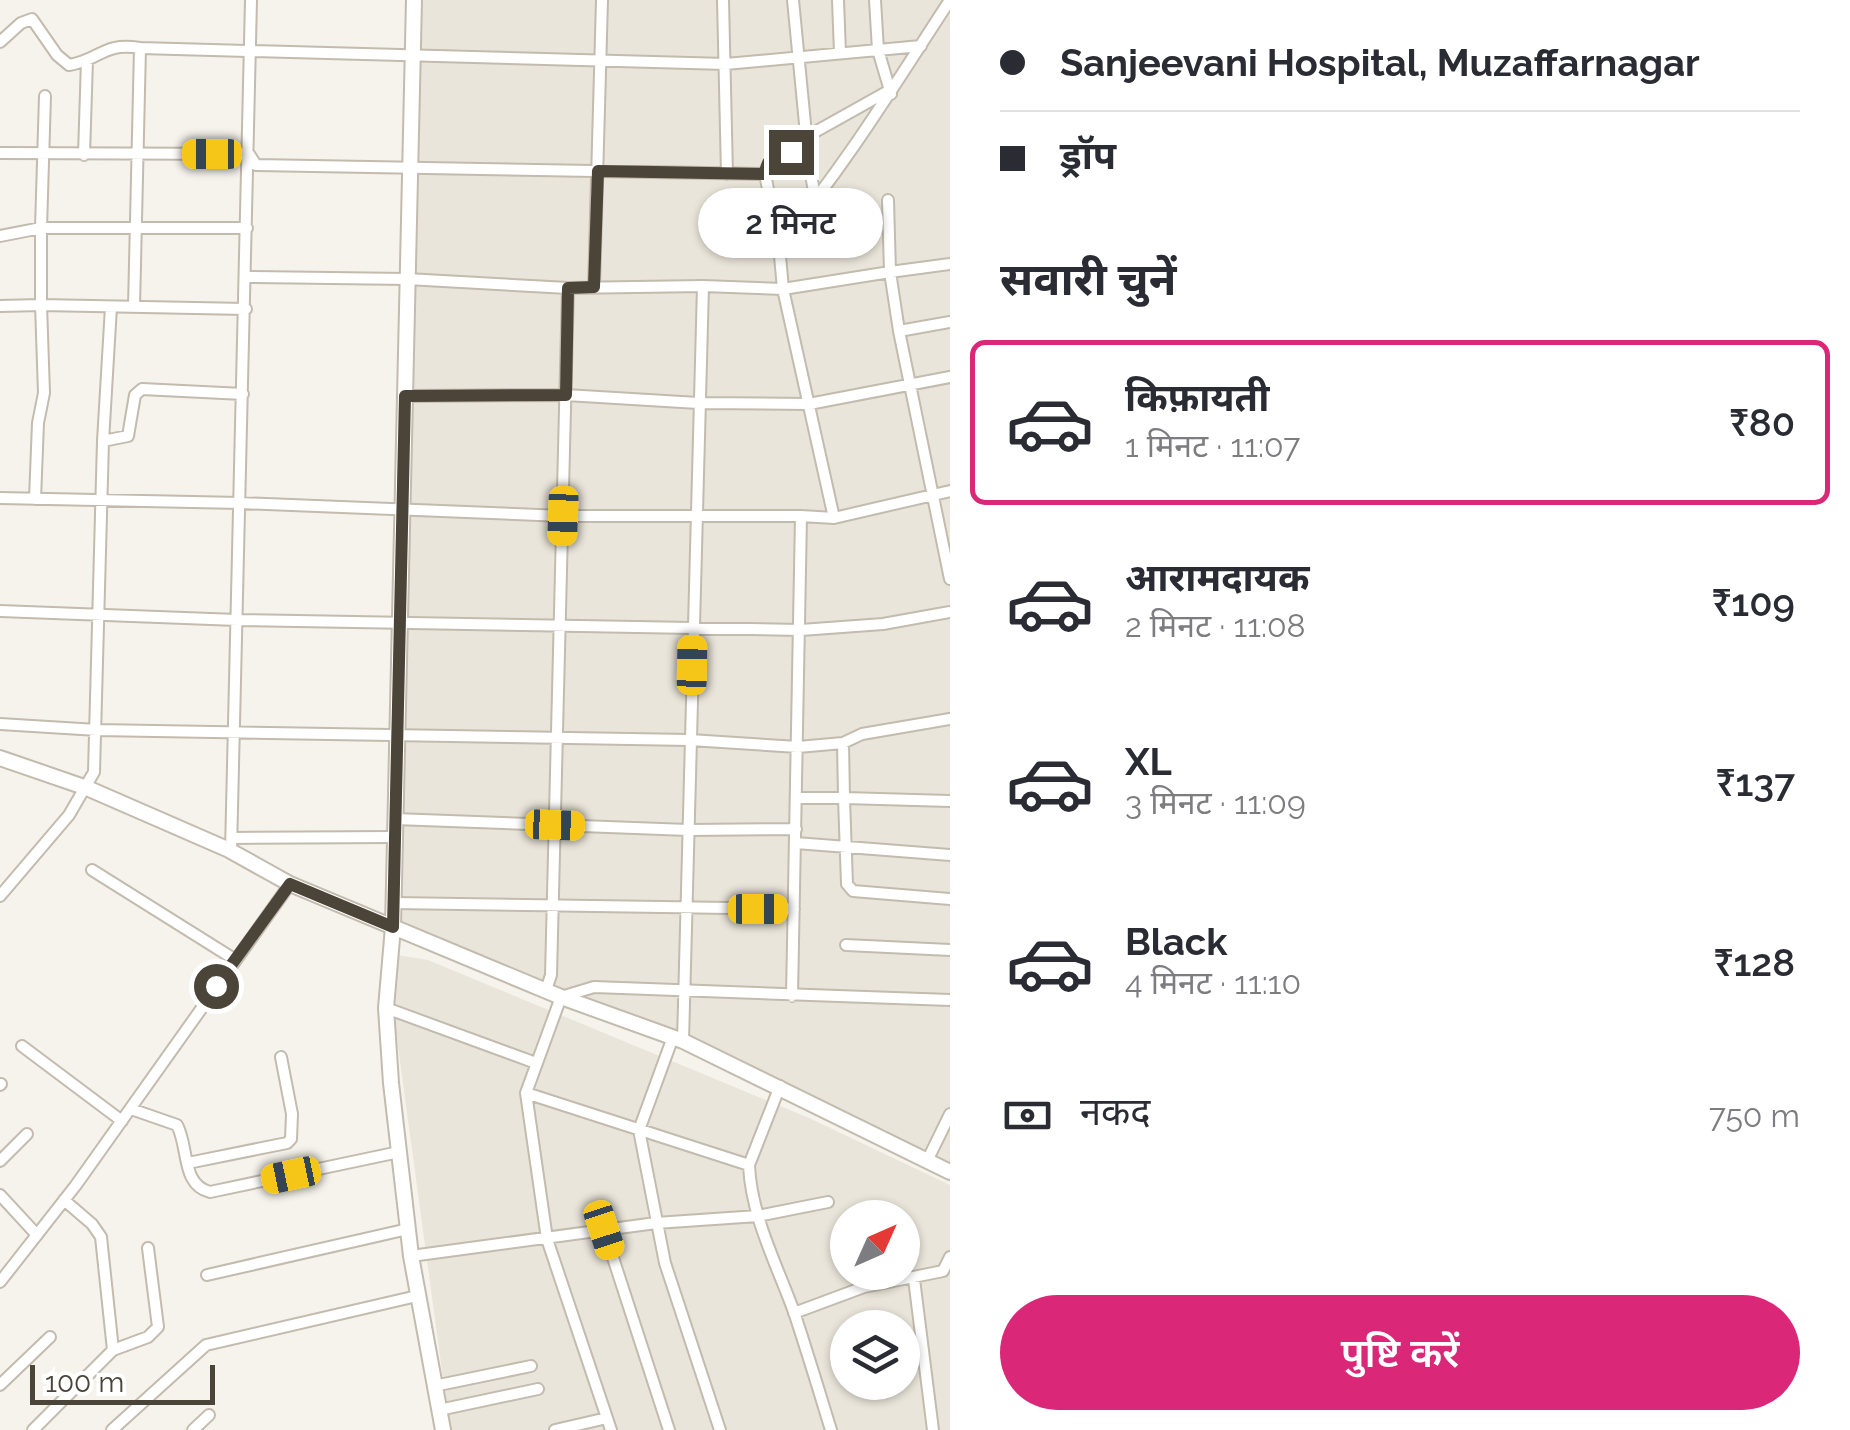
<!DOCTYPE html>
<html lang="hi">
<meta charset="utf-8">
<style>
:root{--surface:#fff;--page:#f2f2f3;--text:#2b2b33;--muted:#7c7c81;--line:#e1e1e2;--accent:#db2777}
body{margin:0;font-family:Raleway,"Noto Sans Devanagari",sans-serif;background:var(--page);color:var(--text);height:100vh;display:flex;flex-direction:column;font-size:38px;white-space:nowrap}
*{box-sizing:border-box;margin:0}
p{font-size:32px;color:var(--muted)}
.icon{flex:none;width:55px;height:55px;fill:none;stroke:currentColor;stroke-width:2;stroke-linecap:round;stroke-linejoin:round}
.map{position:relative;flex:1;overflow:hidden}
.panel{display:flex;flex-direction:column;background:var(--surface);width:900px}
.panel>*{flex:none}
.top-card{display:grid;align-content:center;height:220px;padding:0 50px;background:var(--surface)}
.needle{width:65px;rotate:45deg}
.buttons{position:absolute;left:830px;top:1200px;display:grid;gap:20px}
.buttons a{display:grid;place-items:center;width:90px;height:90px;border-radius:50%;background:var(--surface);box-shadow:0 2px 8px #0004;font-size:50px}
.scale{position:absolute;left:30px;bottom:25px;width:185px;box-sizing:border-box;padding-left:10px;border:5px solid #4b4439;border-top:0;font-size:28px;line-height:35px;white-space:nowrap;color:#4b4439;-webkit-text-stroke:8px #fff;paint-order:stroke}
.end{position:absolute;width:45px;height:45px;margin:-22px;border:12px solid #4b4439;background:#fff;box-shadow:0 0 0 5px #fff}
.from{border-radius:50%}
.bubble{position:absolute;height:70px;border-radius:35px;background:var(--surface);box-shadow:0 2px 8px #0004;font-size:32px;font-weight:600;line-height:70px;text-align:center}
.car{position:absolute;width:30px;height:60px;margin:-30px -15px;border-radius:12px;box-shadow:0 0 8px 2px #0007;background:linear-gradient(#f5c518 24%,#345 0 40%,#f5c518 0 76%,#345 0 86%,#f5c518 0)}
.top-card b{display:flex;align-items:center;gap:35px;height:95px;font-size:38px}
.top-card b+b{border-top:2px solid var(--line)}
.top-card i{width:25px;height:25px;background:var(--text)}
ul{padding:0;list-style:none}
li{display:flex;align-items:center;gap:30px;height:165px;margin:0 20px 15px;padding:0 30px;border:5px solid transparent;border-radius:15px}
li div{flex:1}
li b{display:block;font-size:38px}
li em{font-style:normal;font-weight:600}
li.current{border-color:var(--accent)}
li>.icon{width:90px;height:90px;stroke-width:1.5}
h2{padding:0 50px;font-size:45px;line-height:120px}
.pay{display:flex;align-items:center;gap:25px;height:110px;padding:0 50px;font-size:38px}
.pay p{margin-inline-start:auto}
.cta{display:flex;gap:20px;margin-top:auto;padding:20px 50px}
.cta a{flex:1;height:115px;border-radius:60px;background:var(--accent);color:#fff;font-size:40px;font-weight:600;line-height:115px;text-align:center}
main{display:flex;flex:1;min-height:0}
.map>svg:first-child{display:block}
</style>
<main>
<div class="map">
<svg width="950" height="1430" viewBox="0 0 950 1430">
<rect width="100%" height="100%" fill="#f6f3ec"/>
<path fill="#eae5da" fill-rule="evenodd" d="M415,0H950V1169L680,1037L394,926Z
M397,955L428,960L809,1118L950,1185V1430H450L394,1017L393,977ZM848,1218H902V1272H848ZM848,1328H902V1382H848Z"/>
<g fill="none" stroke-linecap="round" stroke-linejoin="round">
<g stroke="#c2bbae" stroke-width="14">
<path id="minor" d="M723,0L727,174
M793,0L809,165L816,201
M838,0L840,53
M875,0L878,50L891,94
M0,42L21,23L32,19L57,55L69,65C101,60 102,42 140,48
M806,137L890,90
M0,153L249,154L256,165L765,174L779,245C844,168 895,84 950,0
M84,155L87,60
M765,174C767,156 792,151 807,145
M888,200L890,272L950,264
M0,236L41,228L45,96
M779,245L783,289L834,518
M247,277L407,279L568,288
M703,286L783,289L890,272L899,331
M594,287L602,0
M0,306L41,305L44,393L38,423L35,499
M134,307L140,48L726,64L921,46
M246,309L41,305V228H247
M950,322L899,331L950,579
M405,396L566,395L698,403L809,404L950,377
M103,441L111,307
M0,498L240,503L563,516H801L792,996
M801,516L834,518L950,491
M0,611L237,620L801,630L883,624L950,612
M0,724L97,730L690,740L798,747L843,743L862,734L950,719
M843,743L844,798L950,801
M797,798H844L847,884L853,891L950,899
M395,819L688,830L796,829
M232,838L394,837
M796,843L950,855
M231,851L251,0
M92,870L234,959
M0,896L69,815L94,772L103,441L128,436L135,395L142,389L243,394
M393,903L794,909
M846,945L950,950
M546,990L551,975L568,288L703,286L683,1041
M386,1008L536,1063
M673,1037L639,1130L665,1263L720,1430
M22,1046L122,1121
M0,1085L1,1084
M780,1086L749,1165C751,1216 777,1265 794,1312C807,1351 819,1391 831,1430
M526,1093L749,1165
M131,1109L177,1125C189,1147 181,1185 210,1192L399,1152
M0,1161L27,1134
M927,1161L950,1114
M188,1163L287,1143L291,1139L292,1114L281,1057
M0,1195L37,1235
M604,1230L669,1430
M411,1256L656,1223L758,1216L828,1202
M207,1275L408,1229
M914,1279L933,1430
M0,1282L76,1185L290,884
M794,1313L864,1287L943,1271L950,1257
M113,1350L148,1337L158,1327L148,1248
M0,1385L50,1337
M434,1386L531,1366
M439,1410L538,1389
M33,1430L113,1350L101,1237L92,1224L64,1200
M112,1430L206,1345L417,1296
M193,1430L209,1415
M555,1430L607,1418
M611,1430L547,1239L526,1093L561,997L594,987L950,1000"/>
</g>
<g stroke="#c2bbae" stroke-width="18">
<path id="tertiary" d="M414,0L393,927L386,1008L391,1083L411,1256L443,1430
M0,758L87,788L227,849L290,884L561,997L683,1041L950,1172"/>
</g>
<use href="#minor" stroke="#fff" stroke-width="10"/>
<use href="#tertiary" stroke="#fff" stroke-width="14"/>
</g>
<g fill="none" stroke-linecap="round" stroke-linejoin="round">
<path stroke="#4b4439" stroke-width="12" d="M216,986L290,884L393,927L405,396L566,395L568,288L594,287L598,171L764,174L768,163L791,152"/>
</g>
</svg>
<div class="buttons">
<a><svg class="needle" viewBox="-14 -14 28 28"><path d="M0-13l5 13h-10z" fill="#e53935"/><path d="M0 13l5-13h-10z" fill="#7c7c81"/></svg></a>
<a><svg class="icon" aria-label="layers" viewBox="0 0 24 24"><path d="M12 4l9 5-9 5-9-5zM3 14l9 5 9-5"/></svg></a>
</div>
<div class="scale">100 m</div>
<i class="end from" style="left:216px;top:986px"></i>
<i class="end" style="left:791px;top:152px"></i>
<div class="bubble" style="left:698px;top:188px;width:185px">2 मिनट</div>
<i class="car" style="left:212px;top:154px;rotate:270deg"></i>
<i class="car" style="left:563px;top:516px;rotate:182deg"></i>
<i class="car" style="left:692px;top:665px;rotate:1deg"></i>
<i class="car" style="left:555px;top:825px;rotate:92deg"></i>
<i class="car" style="left:758px;top:909px;rotate:90deg"></i>
<i class="car" style="left:291px;top:1175px;rotate:258deg"></i>
<i class="car" style="left:604px;top:1230px;rotate:162deg"></i>
</div>
<section class="panel">
<div class="top-card">
<b><i class="from"></i>Sanjeevani Hospital, Muzaffarnagar</b>
<b><i></i>ड्रॉप</b>
</div>
<h2>सवारी चुनें</h2>
<ul>
<li class="current"><svg class="icon" aria-label="car" viewBox="0 0 24 24"><path d="M5 17H2v-5l4-1 3-4h7l3 4 3 1v5h-3M9 17h6M6 11h13"/><circle cx="7" cy="17" r="2"/><circle cx="17" cy="17" r="2"/></svg><div><b>किफ़ायती</b><p>1 मिनट · 11:07</p></div><em>₹80</em></li>
<li><svg class="icon" aria-label="car" viewBox="0 0 24 24"><path d="M5 17H2v-5l4-1 3-4h7l3 4 3 1v5h-3M9 17h6M6 11h13"/><circle cx="7" cy="17" r="2"/><circle cx="17" cy="17" r="2"/></svg><div><b>आरामदायक</b><p>2 मिनट · 11:08</p></div><em>₹109</em></li>
<li><svg class="icon" aria-label="car" viewBox="0 0 24 24"><path d="M5 17H2v-5l4-1 3-4h7l3 4 3 1v5h-3M9 17h6M6 11h13"/><circle cx="7" cy="17" r="2"/><circle cx="17" cy="17" r="2"/></svg><div><b>XL</b><p>3 मिनट · 11:09</p></div><em>₹137</em></li>
<li><svg class="icon" aria-label="car" viewBox="0 0 24 24"><path d="M5 17H2v-5l4-1 3-4h7l3 4 3 1v5h-3M9 17h6M6 11h13"/><circle cx="7" cy="17" r="2"/><circle cx="17" cy="17" r="2"/></svg><div><b>Black</b><p>4 मिनट · 11:10</p></div><em>₹128</em></li>
</ul>
<div class="pay"><svg class="icon" aria-label="cash" viewBox="0 0 24 24"><path d="M3 7h18v10H3z"/><circle cx="12" cy="12" r="2"/></svg>नकद<p>750 m</p></div>
<div class="cta"><a>पुष्टि करें</a></div>
</section>
</main>
